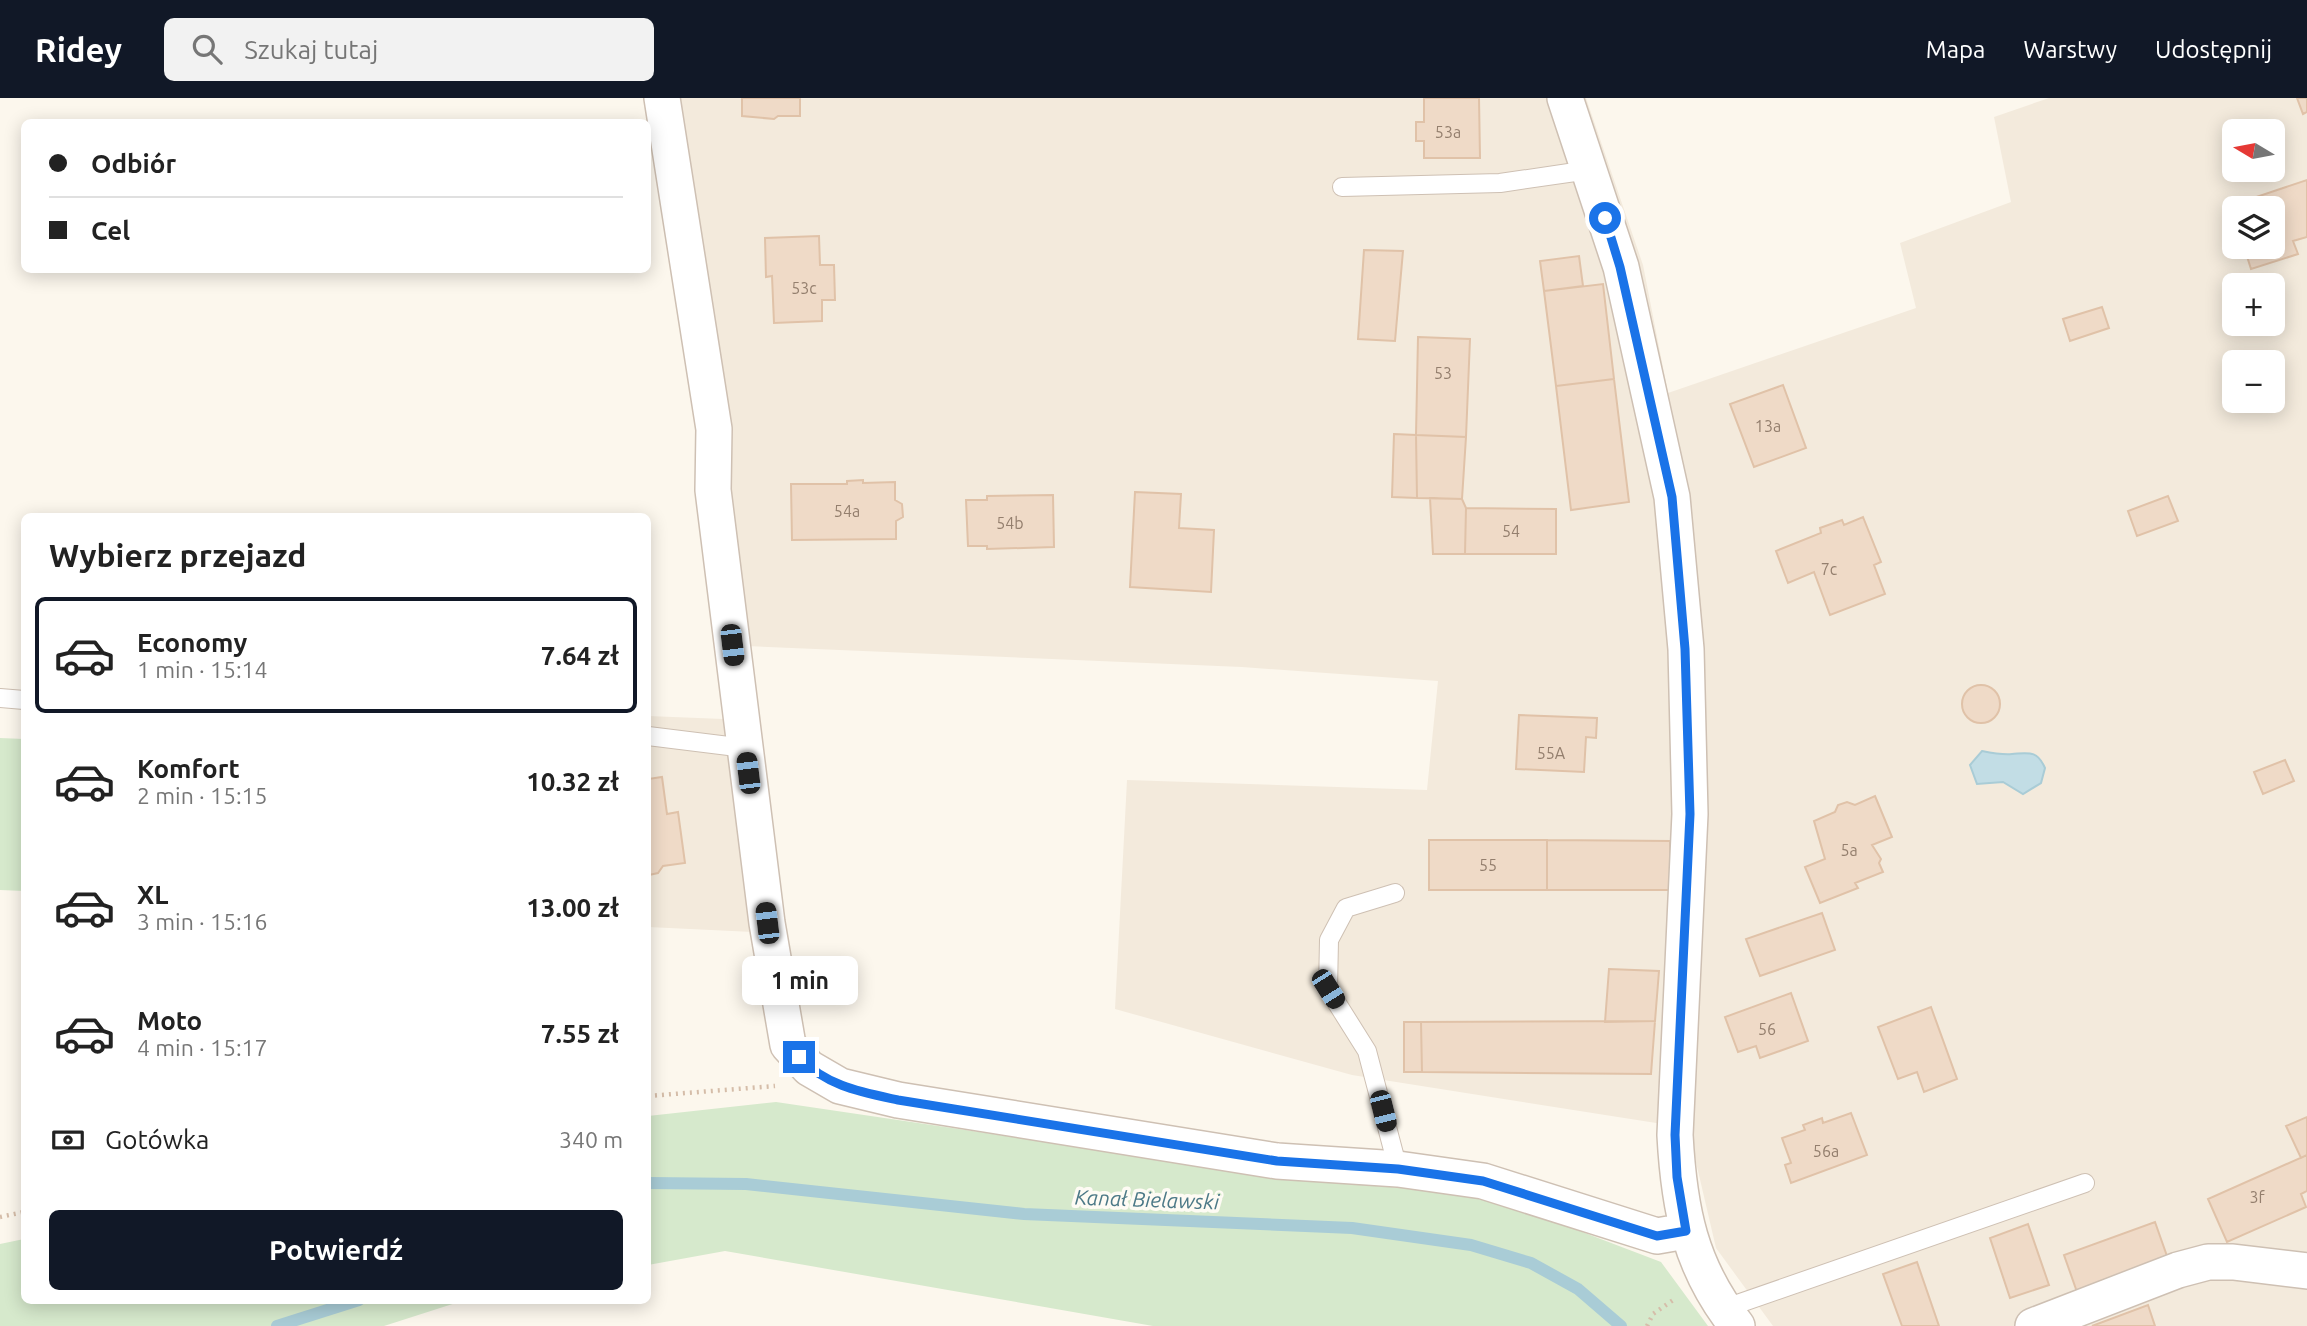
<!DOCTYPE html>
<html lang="pl">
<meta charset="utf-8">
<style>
:root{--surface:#fff;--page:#f2f2f2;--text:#222;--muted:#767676;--line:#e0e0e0;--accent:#111827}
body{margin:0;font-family:Ubuntu,sans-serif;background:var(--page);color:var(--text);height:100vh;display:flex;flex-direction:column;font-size:26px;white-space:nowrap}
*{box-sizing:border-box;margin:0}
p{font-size:23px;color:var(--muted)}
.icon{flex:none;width:38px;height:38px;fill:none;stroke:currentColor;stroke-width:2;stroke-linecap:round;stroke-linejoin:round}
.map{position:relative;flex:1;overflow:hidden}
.details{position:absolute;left:21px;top:415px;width:630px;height:791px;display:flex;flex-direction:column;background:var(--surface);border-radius:10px;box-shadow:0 4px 18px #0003}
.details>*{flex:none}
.guide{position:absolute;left:21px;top:21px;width:630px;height:154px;border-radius:10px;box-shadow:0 4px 18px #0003;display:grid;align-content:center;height:154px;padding:0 28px;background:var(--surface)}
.needle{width:46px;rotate:280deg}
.fabs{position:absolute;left:2222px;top:21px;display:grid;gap:14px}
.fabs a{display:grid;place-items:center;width:63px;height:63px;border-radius:10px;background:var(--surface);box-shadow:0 4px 18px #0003;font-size:35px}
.end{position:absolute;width:32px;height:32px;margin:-16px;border:9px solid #1a73e8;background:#fff;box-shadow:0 0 0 4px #fff}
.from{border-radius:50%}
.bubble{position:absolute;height:49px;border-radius:10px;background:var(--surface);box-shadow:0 4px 18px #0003;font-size:23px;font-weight:700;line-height:49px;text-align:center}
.car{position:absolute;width:21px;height:42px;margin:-21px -10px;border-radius:9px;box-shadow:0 0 5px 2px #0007;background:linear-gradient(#222 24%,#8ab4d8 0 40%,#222 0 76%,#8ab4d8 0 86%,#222 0)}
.guide b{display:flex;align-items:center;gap:24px;height:66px;font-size:26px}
.guide b+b{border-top:2px solid var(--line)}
.guide i{width:18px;height:18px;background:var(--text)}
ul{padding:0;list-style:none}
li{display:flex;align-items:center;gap:21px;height:116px;margin:0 14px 10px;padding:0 14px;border:4px solid transparent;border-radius:10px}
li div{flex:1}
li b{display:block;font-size:26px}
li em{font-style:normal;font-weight:700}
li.on{border-color:var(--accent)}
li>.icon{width:63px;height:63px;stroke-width:1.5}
h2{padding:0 28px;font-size:32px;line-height:84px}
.pay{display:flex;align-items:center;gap:18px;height:77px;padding:0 28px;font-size:26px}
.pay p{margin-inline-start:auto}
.cta{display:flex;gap:14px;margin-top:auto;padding:14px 28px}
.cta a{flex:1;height:80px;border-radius:10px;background:var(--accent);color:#fff;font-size:28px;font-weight:700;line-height:80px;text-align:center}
header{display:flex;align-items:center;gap:42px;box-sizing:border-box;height:98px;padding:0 35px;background:var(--accent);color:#fff}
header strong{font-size:33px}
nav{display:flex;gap:38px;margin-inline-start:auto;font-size:24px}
.search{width:490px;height:63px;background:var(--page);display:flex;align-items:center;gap:18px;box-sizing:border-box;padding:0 24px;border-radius:10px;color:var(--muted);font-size:26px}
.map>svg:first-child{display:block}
</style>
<header>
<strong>Ridey</strong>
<div class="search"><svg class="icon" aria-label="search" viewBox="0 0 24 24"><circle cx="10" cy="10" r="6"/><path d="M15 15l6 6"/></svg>Szukaj tutaj</div>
<nav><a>Mapa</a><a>Warstwy</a><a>Udostępnij</a></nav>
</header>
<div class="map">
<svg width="2307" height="1228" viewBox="0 0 2307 1228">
<rect width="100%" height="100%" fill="#fcf7ed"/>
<path fill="#f3eadc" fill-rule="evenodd" d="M671,0H1586L1643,167L1668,295L1916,210L1900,145L2011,104L1994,19L2049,0H2307V1228H1773L1716,1150L1688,1030L1352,977L1115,911L1127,682L1427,692L1438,583L1242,569L746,548ZM2235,33H2273V72H2235ZM2235,110H2273V149H2235ZM2235,187H2273V226H2235ZM2235,264H2273V303H2235Z
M648,618L723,621L753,834L648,829Z"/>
<path fill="#d6e9cc" d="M0,640L24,641V793L0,792Z
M776,1004L1309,1083L1483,1096L1661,1164L1708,1228H1153L725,1153L648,1167V1018Z
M24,1141V1202H465L384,1228H0V1146Z"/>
<path fill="#c2dde5" stroke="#a9ccd6" stroke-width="2" d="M1982,653C1992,655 2002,657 2012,656C2029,655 2037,652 2045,670L2041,685L2023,696L2003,684L1977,686L1970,667Z"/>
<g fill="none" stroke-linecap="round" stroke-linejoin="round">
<path stroke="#a9ccd6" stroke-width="12" d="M648,1085L746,1086L1024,1116L1352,1130L1471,1147L1531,1165L1578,1191L1621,1228
M277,1228L359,1202"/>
</g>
<path fill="#efdac7" stroke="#e0c2a8" stroke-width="2" d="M742,0H800V18H778L774,21L742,18Z
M1424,0H1479L1480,60H1424V43H1416V24H1424Z
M2297,0H2307V14L2303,16Z
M2307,82V139L2293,143L2298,156L2251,171L2244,149H2273V110H2250L2253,109L2250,101Z
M819,138L820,167H834L835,202H822V223L774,225L772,178L766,179L765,140Z
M1364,152L1403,153L1395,243L1358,241Z
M1579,158L1583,188L1544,193L1540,163Z
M1603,186L1614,281L1556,288L1544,193Z
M2102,209L2109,230L2070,243L2063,221Z
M1418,239L1470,241L1466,339L1416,337Z
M1614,281L1629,404L1571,412L1556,288Z
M1783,287L1806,350L1754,369L1730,306Z
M1394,336L1416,337L1417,400L1392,399Z
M1416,337L1466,339L1462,401L1417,400Z
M863,382V385L895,384V402L902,406L903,419L896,423V441L792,442L791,386H847V383Z
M1135,394L1181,396L1179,430L1214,432L1211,494L1130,489Z
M1053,397L1054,449L987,451V448H968L966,402H987V398Z
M2168,398L2178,423L2137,438L2128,413Z
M1430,400L1462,401L1466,410L1465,456H1433Z
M1466,410L1556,411V456H1465Z
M1863,419L1881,464L1874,467L1885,496L1830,517L1814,474L1788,485L1776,453L1821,435L1820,430L1842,422L1844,427Z
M1962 606a19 19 0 1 1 38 0a19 19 0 1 1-38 0Z
M1519,617L1597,620L1596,640L1586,639L1584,674L1516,671Z
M2285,662L2294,683L2263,696L2254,674Z
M662,679L667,716L678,714L685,765L663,768L658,775L649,777L648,681Z
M1875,698L1892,739L1872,747L1881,761L1879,765L1883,774L1855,785L1858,790L1820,805L1805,769L1825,761L1814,723L1835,714L1838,707L1847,704L1855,707Z
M1429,742H1547V792H1429Z
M1547,742L1670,743L1671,792H1547Z
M1822,815L1835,852L1760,878L1746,841Z
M1609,871L1659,873L1655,923L1605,924Z
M1791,895L1808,943L1760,960L1756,948L1738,954L1725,919Z
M1931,909L1957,981L1924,994L1917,974L1898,981L1878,929Z
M1655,923L1651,976L1422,974L1421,924Z
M1404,924H1421L1422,974H1404Z
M1851,1015L1867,1057L1791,1085L1785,1067L1791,1065L1782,1040L1805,1032L1803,1027L1822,1020L1823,1025Z
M2307,1019V1057L2301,1060L2286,1028Z
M2307,1057V1093L2301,1096L2306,1109L2227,1144L2208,1101Z
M2155,1124L2168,1161L2077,1194L2064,1157Z
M2028,1126L2049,1187L2010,1200L1990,1140Z
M1917,1164L1939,1228H1902L1883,1176Z
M2148,1207L2155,1228H2092Z"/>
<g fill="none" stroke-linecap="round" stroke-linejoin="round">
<g stroke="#cec0b3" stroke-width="20">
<path id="service" d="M1342,89L1500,85L1589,72
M0,600L24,602
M648,638L745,650
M1395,795L1346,810L1329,842L1328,891L1367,953L1398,1071
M1723,1211L2085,1085"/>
</g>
<g stroke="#cec0b3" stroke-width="38">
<path id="minor" d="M662,0L714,331L713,392L767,825L788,947L809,970L840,988L898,1002L1277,1063L1398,1071L1483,1083L1657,1138L1686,1133
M1565,0L1621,169L1672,399L1686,551L1690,716L1675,1037C1679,1111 1690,1169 1737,1228
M2033,1228L2178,1172L2208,1164H2233L2307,1173"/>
</g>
<path stroke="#d5bda9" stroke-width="4.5" stroke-dasharray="2 5" stroke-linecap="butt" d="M648,998L775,988
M0,1119L24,1114
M1647,1228L1653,1216L1676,1200"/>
<use href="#service" stroke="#fff" stroke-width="18"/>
<use href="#minor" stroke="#fff" stroke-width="35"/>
</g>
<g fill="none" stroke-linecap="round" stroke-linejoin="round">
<path stroke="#1a73e8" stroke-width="9" d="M799,959C826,988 861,994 898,1002L1277,1063L1398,1071L1483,1083L1657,1138L1686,1133L1677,1079L1675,1037L1690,716L1685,551L1672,399L1620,169L1605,120"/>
</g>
<g text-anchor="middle" stroke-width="7" stroke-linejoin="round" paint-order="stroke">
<g font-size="16" fill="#947f6e">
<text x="1448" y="40">53a</text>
<text x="804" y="196">53c</text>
<text x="1443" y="281">53</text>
<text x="1768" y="334">13a</text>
<text x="847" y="419">54a</text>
<text x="1010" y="431">54b</text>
<text x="1511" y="439">54</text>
<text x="1829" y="477">7c</text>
<text x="1551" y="661">55A</text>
<text x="1849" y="758">5a</text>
<text x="1488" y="773">55</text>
<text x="1767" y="937">56</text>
<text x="1826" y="1059">56a</text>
<text x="2257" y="1105">3f</text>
</g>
<g font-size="21" font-style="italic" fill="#4c7987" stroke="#fefbf4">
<text transform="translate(1147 1102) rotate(2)" y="7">Kanał Bielawski</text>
</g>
</g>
</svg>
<div class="fabs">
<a><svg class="needle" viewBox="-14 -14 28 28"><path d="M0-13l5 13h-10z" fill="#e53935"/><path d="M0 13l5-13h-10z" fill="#767676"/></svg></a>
<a><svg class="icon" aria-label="layers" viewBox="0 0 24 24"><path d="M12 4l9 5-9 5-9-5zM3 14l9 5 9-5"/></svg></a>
<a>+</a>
<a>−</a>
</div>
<i class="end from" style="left:1605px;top:120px"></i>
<i class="end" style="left:799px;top:959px"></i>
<div class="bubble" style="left:742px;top:858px;width:116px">1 min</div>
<i class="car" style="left:732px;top:547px;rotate:173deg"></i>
<i class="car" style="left:748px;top:675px;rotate:353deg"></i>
<i class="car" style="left:767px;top:825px;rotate:353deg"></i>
<i class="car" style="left:1328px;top:891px;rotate:148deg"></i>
<i class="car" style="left:1383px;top:1013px;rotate:166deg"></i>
<div class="guide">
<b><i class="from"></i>Odbiór</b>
<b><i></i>Cel</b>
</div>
<section class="details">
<h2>Wybierz przejazd</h2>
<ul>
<li class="on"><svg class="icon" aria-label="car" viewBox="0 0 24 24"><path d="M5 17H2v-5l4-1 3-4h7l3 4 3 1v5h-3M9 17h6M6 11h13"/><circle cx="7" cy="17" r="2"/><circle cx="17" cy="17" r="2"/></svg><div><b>Economy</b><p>1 min · 15:14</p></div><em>7.64 zł</em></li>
<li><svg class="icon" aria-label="car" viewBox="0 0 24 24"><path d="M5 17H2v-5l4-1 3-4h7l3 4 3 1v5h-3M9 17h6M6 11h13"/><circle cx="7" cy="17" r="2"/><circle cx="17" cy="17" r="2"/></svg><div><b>Komfort</b><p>2 min · 15:15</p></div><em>10.32 zł</em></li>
<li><svg class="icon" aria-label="car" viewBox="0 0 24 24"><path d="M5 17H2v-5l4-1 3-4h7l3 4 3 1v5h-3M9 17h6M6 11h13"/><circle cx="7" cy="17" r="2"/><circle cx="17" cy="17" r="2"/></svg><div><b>XL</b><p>3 min · 15:16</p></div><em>13.00 zł</em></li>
<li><svg class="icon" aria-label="car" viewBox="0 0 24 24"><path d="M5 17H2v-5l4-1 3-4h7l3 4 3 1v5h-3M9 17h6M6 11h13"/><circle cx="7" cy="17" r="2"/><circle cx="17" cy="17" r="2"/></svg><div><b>Moto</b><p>4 min · 15:17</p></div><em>7.55 zł</em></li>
</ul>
<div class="pay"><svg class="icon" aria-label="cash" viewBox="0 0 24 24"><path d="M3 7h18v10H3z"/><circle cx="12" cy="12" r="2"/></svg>Gotówka<p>340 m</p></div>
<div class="cta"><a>Potwierdź</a></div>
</section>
</div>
